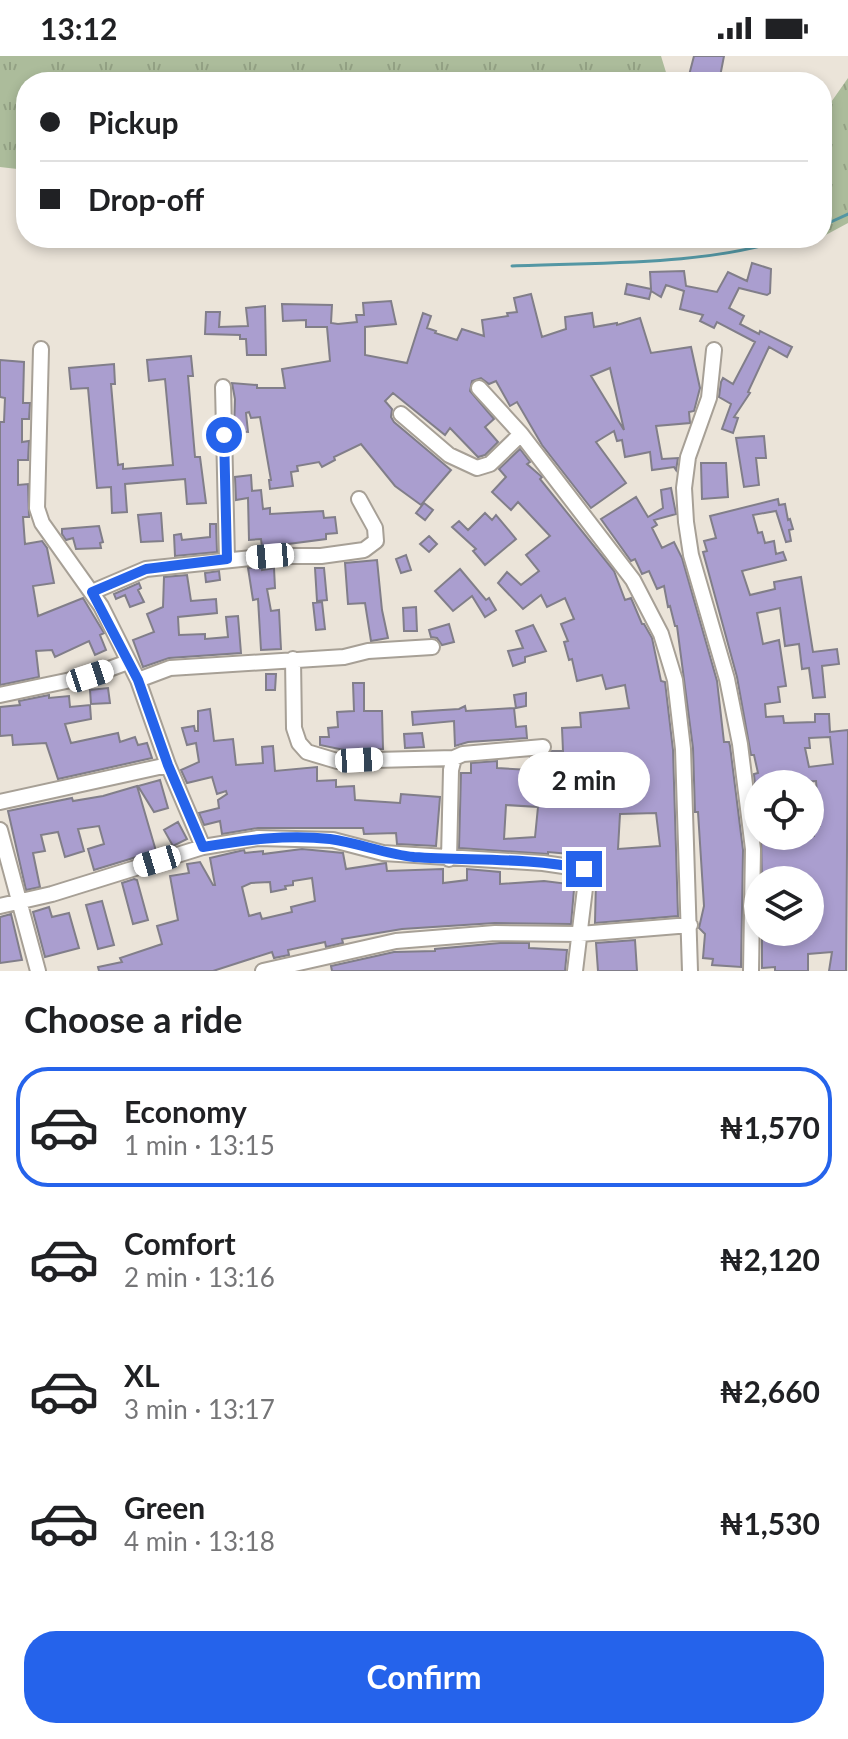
<!DOCTYPE html>
<meta charset="utf-8">
<style>
:root{--surface:#fff;--page:#f6f6f6;--text:#202124;--muted:#757577;--line:#e0e0e0;--accent:#2563eb}
body{margin:0;font-family:Lato,sans-serif;background:var(--page);color:var(--text);height:100vh;display:flex;flex-direction:column;font-size:30px;white-space:nowrap}
*{box-sizing:border-box;margin:0}
p{font-size:26px;color:var(--muted)}
.icon{flex:none;width:44px;height:44px;fill:none;stroke:currentColor;stroke-width:2;stroke-linecap:round;stroke-linejoin:round}
.map{position:relative;height:915px;overflow:hidden}
.sheet{display:flex;flex-direction:column;background:var(--surface);flex:1}
.sheet>*{flex:none}
.guide{position:absolute;left:16px;top:16px;width:816px;height:176px;border-radius:32px;box-shadow:0 4px 12px #0003;display:grid;align-content:center;height:176px;padding:0 24px;background:var(--surface)}
.controls{position:absolute;left:744px;top:714px;display:grid;gap:16px}
.controls a{display:grid;place-items:center;width:80px;height:80px;border-radius:50%;background:var(--surface);box-shadow:0 4px 12px #0003;font-size:40px}
.end{position:absolute;width:36px;height:36px;margin:-18px;border:10px solid #2563eb;background:#fff;box-shadow:0 0 0 4px #fff}
.from{border-radius:50%}
.bubble{position:absolute;height:56px;border-radius:28px;background:var(--surface);box-shadow:0 4px 12px #0003;font-size:26px;font-weight:700;line-height:56px;text-align:center}
.car{position:absolute;width:24px;height:48px;margin:-24px -12px;border-radius:10px;box-shadow:0 0 6px 2px #0007;background:linear-gradient(#fff 24%,#345 0 40%,#fff 0 76%,#345 0 86%,#fff 0)}
.guide b{display:flex;align-items:center;gap:28px;height:76px;font-size:30px}
.guide b+b{border-top:2px solid var(--line)}
.guide i{width:20px;height:20px;background:var(--text)}
ul{padding:0;list-style:none}
li{display:flex;align-items:center;gap:24px;height:120px;margin:0 16px 12px;padding:0 8px;border:4px solid transparent;border-radius:32px}
li div{flex:1}
li b{display:block;font-size:30px}
li em{font-style:normal;font-weight:700}
li.current{border-color:var(--accent)}
li>.icon{width:72px;height:72px;stroke-width:1.5}
h2{padding:0 24px;font-size:36px;line-height:96px}
.button{display:flex;gap:16px;margin-top:auto;padding:16px 24px}
.button a{flex:1;height:92px;border-radius:32px;background:var(--accent);color:#fff;font-size:32px;font-weight:700;line-height:92px;text-align:center}
.status{display:flex;justify-content:space-between;align-items:center;height:56px;padding:0 40px;background:var(--surface);direction:ltr}
.status svg{height:22px;fill:currentColor}
.map>svg:first-child{display:block}
</style>
<div class="status"><b>13:12</b><svg viewBox="0 0 49 12"><path d="M0 12V9h3v3zM5 12V6h3v6zM10 12V3h3v9zM15 12V0h3v12zM26 1h20v11H26zM47 4h2v5h-2z"/></svg></div>
<div class="map">
<svg width="848" height="915" viewBox="0 0 848 915">
<defs>
<pattern id="grass-tufts" width="24" height="20" patternUnits="userSpaceOnUse" patternTransform="scale(2)"><rect width="24" height="20" fill="#acbc9b"/><path d="M3 7l-1-3M5 7V3M7 7l1-3M15 17l-1-3M17 17v-4M19 17l1-3" fill="none" stroke="#93a184"/></pattern>
</defs>
<rect width="100%" height="100%" fill="#ebe4d9"/>
<path fill="url(#grass-tufts)" d="M0,0H661L669,26H26V114L0,111Z
M848,22V167L822,181V59Z
M676,182H816L756,190Z"/>
<g fill="none" stroke-linecap="round" stroke-linejoin="round">
<path stroke="#5497a4" stroke-width="3" d="M822,170L848,158
M512,210C602,206 704,210 789,182"/>
</g>
<path fill="#aa9ecf" stroke="#817e89" stroke-width="2" fill-rule="evenodd" d="M694,0H724L719,26L688,23Z
M752,207L771,213L770,237L767,239L739,232L729,252L744,260L740,268L759,278L760,275L792,291L787,301L769,291L748,336L750,337L734,361L738,362L733,377L722,373L731,348L719,341L721,326L723,322L733,328L755,286L717,266L714,272L700,265L703,259L680,253L684,235L666,229L661,241L651,235L649,243L625,238L627,228L651,233L650,216L684,215L686,230L717,236L728,216L747,225Z
M531,238L542,281L566,273L565,261L592,257L594,271L617,267V269L640,262L651,297L691,291L700,332L694,355L689,356L690,367L656,370L662,403L678,402L676,414L674,411L652,414L650,396L625,401L622,384L617,385L614,375L596,386L626,427L591,452L542,389L517,346L510,350L496,325L489,328L481,322L472,325L470,335L494,363L485,371L498,386L485,399L478,401L450,372L445,379L393,337L385,345L392,353L391,361L394,366L451,414L421,449L395,430L361,388L334,401L335,404L322,411L319,406L297,410L298,415L291,416L293,430L270,433L269,424H271L260,361L251,362L249,356L246,357L248,376L234,375L235,343L232,327L257,329V332H285L282,313L330,305L327,271H306V264L283,265L282,248L332,249L331,267L338,268L357,266L356,259H364L363,247L391,245L396,268L365,271V299L407,307L423,257L431,260L427,272L436,275L435,277L457,284L462,273L484,280L482,264L508,260L507,257L517,256L514,242ZM610,312L624,374L591,320Z
M265,250L266,299H247L246,283H240V279L205,278L206,256H220L219,271L248,270L246,252Z
M191,300L193,320H188L195,401H200L206,447L187,448L185,423L125,428L127,456L112,457L111,431L97,432L88,332L71,333L69,312L114,308L115,328H111L118,409L123,408V413L173,409L165,323L149,325L147,304Z
M0,304L24,306L23,347H30L29,363H22V386L29,385L28,404H18V429L28,428L29,461H23L25,488L42,485L47,492L54,527L33,530L38,560L83,542L104,577L100,579L106,594L95,599L89,585L55,601L52,594L36,595L39,621L0,629V366H4L5,342L0,341Z
M764,380L766,402H756L759,429L744,431L736,382Z
M520,393L530,406L527,408L542,421L540,423L614,515L625,544L631,542L642,568H644L652,582L661,625L665,626L673,694L678,860L595,867L596,823L590,805L570,801V798L548,796V798L459,792L461,717H471V707L497,705V712L530,714V702L545,701L552,695H563L562,672L581,671L580,657L629,652L625,629L606,633L602,619L577,625L572,603L569,604L564,586L568,585L561,568L574,563L565,542L547,551L541,539L523,553L498,527L507,516L521,529L539,515L526,499L550,480L518,446L511,454L492,436L506,421L499,413ZM506,749L538,751L535,781L504,783ZM656,757L660,790L618,793L620,758Z
M701,407H726L728,441L702,443Z
M251,419L252,435L261,434L263,453L270,452V458L323,455L324,462L335,461L337,477L326,478V483L265,491H262L261,483L249,484L248,442L236,444L235,421Z
M671,432L676,458L654,464L657,469L652,472L662,492L674,486L682,502L717,625L724,686H729L730,690L743,794L741,911L712,909L713,903L703,902L705,878L699,872L704,850L698,756H695L693,692L677,570H675L670,550L668,551L664,530L657,533L649,515L642,518L635,503L631,505L601,463L636,441L648,461L663,452L661,434Z
M778,443L779,449L785,448L788,464L790,463L793,473L789,474L791,485L786,486L776,455L753,459L758,477L762,476L765,487L774,485L776,498L783,496L786,504L742,515L750,539L775,533L774,526L801,521L813,596L837,593L839,608L822,610L825,641L813,642L809,612L802,613L799,588L785,590L780,552L757,557L763,588L779,584L786,630L778,631L780,646L765,648L766,661L783,660L784,667L815,666V658H829L830,676L848,674L846,915H829L832,896L808,898V915H775V911L762,912V876H810V824H762L761,780H814V770H820L816,725L755,728L754,718L758,717L754,699H751L737,621L703,496L707,495L704,485L716,482L710,460ZM830,681L833,708L809,711L805,692H810L809,682Z
M424,447L433,454L425,464L416,457Z
M161,457L163,485L141,486L138,459Z
M485,457L492,464L496,459L516,483L485,509L473,495L476,493L452,471L459,465L468,474Z
M210,468H216L217,496L175,500L174,479L181,478L182,484L210,481Z
M99,470L103,486L100,487L101,492L76,493L73,482L66,484L62,478V473Z
M429,480L437,488L429,496L420,488Z
M406,499L411,514L401,517L396,503Z
M377,504L382,554L388,582L371,585L365,547L348,548L345,507Z
M262,511V514L274,512L275,532L267,533L271,555L279,554L281,593L261,594L258,543L253,544L248,512Z
M315,512H324L327,544L317,545Z
M460,513L486,544L489,542L496,554L485,561L472,540L453,555L435,535Z
M219,515L220,524L206,526L205,517Z
M187,519L191,545L216,543L217,557L178,561L179,579L205,578V583L228,581L226,561L238,560L241,597L169,602L143,611L133,584L154,576L147,558L163,551L164,521Z
M139,527L141,532L138,534L144,546L130,551L125,539L116,543L114,538Z
M322,546L325,573L316,574L313,547Z
M416,551L417,575H404L403,552Z
M449,568L454,586L442,589L437,582L431,581L429,574Z
M533,569L546,595L525,601V606L513,610L508,595L523,592L516,575Z
M266,618H276L275,634H266Z
M353,627H364V655H382L383,693L349,695L320,689V681H329L328,672L338,671L337,656L354,655Z
M108,632L110,647L91,648L90,634Z
M526,637V650L516,652L514,639Z
M49,639V642L69,640L70,651L90,649L91,663L65,668L71,687L118,677L120,686L135,681L138,689L147,687L152,702L58,723L46,687L13,689L12,679L0,680V651L20,649L19,645Z
M465,650L466,655L514,652L516,671L526,670L527,682L468,686L455,690L454,665L413,669L412,656L459,653Z
M210,653L214,685L233,683L236,709L263,707L262,691L273,690L275,715L317,711V725L336,724V731L354,730L355,744L400,747L401,738L440,741L436,790L397,788L396,777L364,778L363,772H258L222,778L220,765L204,769L199,757L219,752L218,744L227,738L226,735L217,738L212,721L187,727L181,714L199,706L196,687L187,689L182,672L194,670L195,675H198V655Z
M422,677L424,691L405,692L404,678Z
M160,724L168,752L154,756L138,730Z
M137,730L156,795L94,814L88,793L104,788L99,770L78,773L84,795L65,801L58,776L41,779L45,795L33,797L40,831L26,834L8,755L72,742L73,745L103,740Z
M178,766L187,783L173,790L164,774Z
M302,793L343,797L346,813L386,807L387,815L443,813V827L467,824V813L500,816V828L544,825L568,828L569,821L575,822L571,868L495,867L402,873L342,883L343,887L326,891L325,886L288,894L289,899L274,902L272,896L213,915H99L98,911L122,906L120,902L162,888L157,870L178,864L170,820L189,817L187,808L200,806L213,829H215L210,802L244,794L245,797L263,795V798ZM312,822L315,845L291,851L292,856L262,863L260,857L249,860L242,831L251,827L270,826L271,836L286,833L285,830L293,829V825Z
M134,823L137,824L148,864L133,868L122,827Z
M102,845L114,889L98,893L86,849Z
M49,851L52,861L69,857L79,892L45,901L33,856Z
M11,858L22,904L0,907V861Z
M635,884L637,915H598L596,887Z
M500,887H529V892L567,894L565,915H332L331,910L394,896L435,895V893Z"/>
<g fill="none" stroke-linecap="round" stroke-linejoin="round">
<g stroke="#a7a096" stroke-width="18">
<path id="minor" d="M41,293L37,452L42,467L101,550L138,624L168,709L203,791
M714,294L709,342L688,401L684,432L686,466L691,499L727,623L740,688L753,793L751,915
M223,331L227,503
M479,332L521,378L633,524L661,578L675,624L683,693L690,915
M401,358L449,399L477,412L490,408L521,378
M92,536L146,513L270,500H321L364,494L376,485L375,472L359,443
M293,603L294,672L299,687L307,696L337,705L454,702
M138,624L170,612L344,601L368,595L432,591
M0,639L90,620L128,606
M0,746L168,709
M0,774L38,915
M449,803L451,714L454,702L463,698L543,691
M0,850L52,838L203,791L258,782L333,784L383,797L543,807L584,813L586,824L575,915
M263,915L396,885L495,877L580,878L690,869"/>
</g>
<use href="#minor" stroke="#fff" stroke-width="14"/>
</g>
<g fill="none" stroke-linecap="round" stroke-linejoin="round">
<path stroke="#2563eb" stroke-width="10" d="M224,379L227,503L146,513L92,536L138,624L168,709L203,791C246,784 287,778 330,783C359,787 385,798 414,801C470,805 529,801 584,813"/>
</g>
</svg>
<div class="controls">
<a><svg class="icon" aria-label="locate" viewBox="0 0 24 24"><circle cx="12" cy="12" r="6"/><path d="M12 2v4M12 18v4M2 12h4M18 12h4"/></svg></a>
<a><svg class="icon" aria-label="layers" viewBox="0 0 24 24"><path d="M12 4l9 5-9 5-9-5zM3 14l9 5 9-5"/></svg></a>
</div>
<i class="end from" style="left:224px;top:379px"></i>
<i class="end" style="left:584px;top:813px"></i>
<div class="bubble" style="left:518px;top:696px;width:132px">2 min</div>
<i class="car" style="left:270px;top:500px;rotate:265deg"></i>
<i class="car" style="left:90px;top:620px;rotate:72deg"></i>
<i class="car" style="left:359px;top:704px;rotate:87deg"></i>
<i class="car" style="left:157px;top:805px;rotate:253deg"></i>
<div class="guide">
<b><i class="from"></i>Pickup</b>
<b><i></i>Drop-off</b>
</div>
</div>
<section class="sheet">
<h2>Choose a ride</h2>
<ul>
<li class="current"><svg class="icon" aria-label="car" viewBox="0 0 24 24"><path d="M5 17H2v-5l4-1 3-4h7l3 4 3 1v5h-3M9 17h6M6 11h13"/><circle cx="7" cy="17" r="2"/><circle cx="17" cy="17" r="2"/></svg><div><b>Economy</b><p>1 min · 13:15</p></div><em>₦1,570</em></li>
<li><svg class="icon" aria-label="car" viewBox="0 0 24 24"><path d="M5 17H2v-5l4-1 3-4h7l3 4 3 1v5h-3M9 17h6M6 11h13"/><circle cx="7" cy="17" r="2"/><circle cx="17" cy="17" r="2"/></svg><div><b>Comfort</b><p>2 min · 13:16</p></div><em>₦2,120</em></li>
<li><svg class="icon" aria-label="car" viewBox="0 0 24 24"><path d="M5 17H2v-5l4-1 3-4h7l3 4 3 1v5h-3M9 17h6M6 11h13"/><circle cx="7" cy="17" r="2"/><circle cx="17" cy="17" r="2"/></svg><div><b>XL</b><p>3 min · 13:17</p></div><em>₦2,660</em></li>
<li><svg class="icon" aria-label="car" viewBox="0 0 24 24"><path d="M5 17H2v-5l4-1 3-4h7l3 4 3 1v5h-3M9 17h6M6 11h13"/><circle cx="7" cy="17" r="2"/><circle cx="17" cy="17" r="2"/></svg><div><b>Green</b><p>4 min · 13:18</p></div><em>₦1,530</em></li>
</ul>
<div class="button"><a>Confirm</a></div>
</section>
